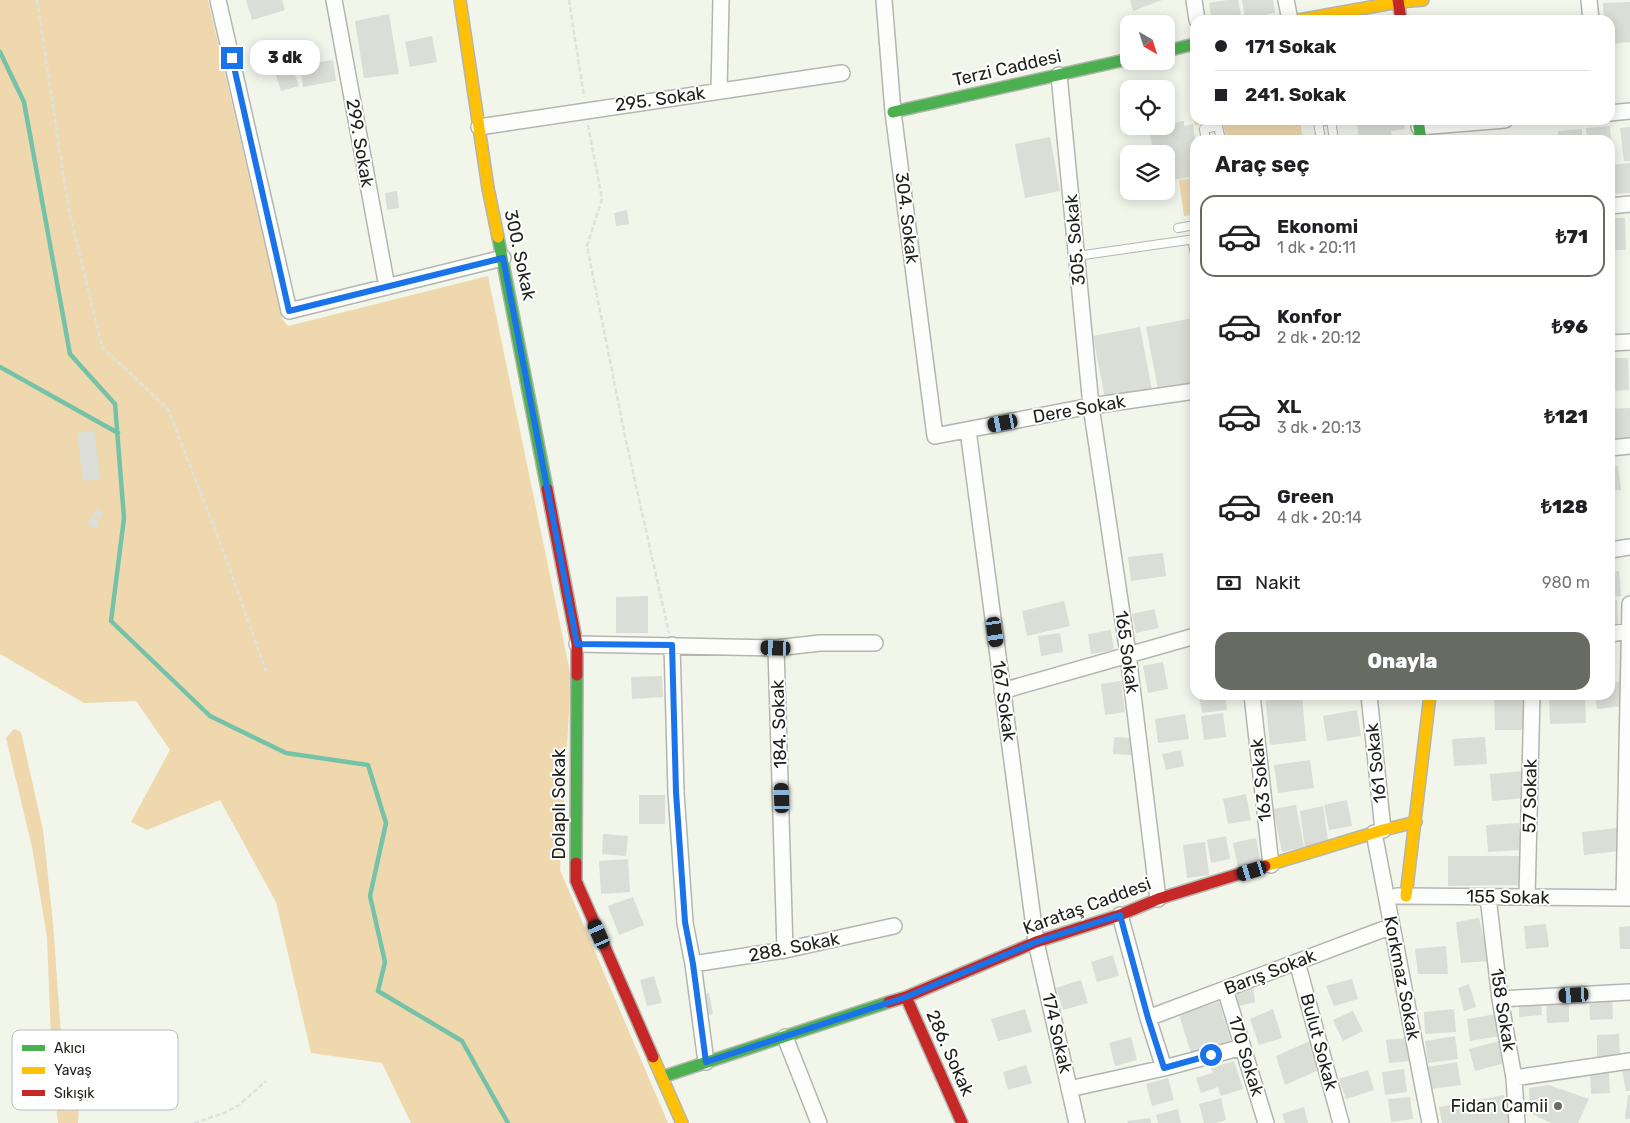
<!DOCTYPE html>
<html lang="tr">
<meta charset="utf-8">
<style>
:root{--surface:#fff;--page:#f2f2f2;--text:#202124;--muted:#757577;--line:#e0e0e0;--accent:#686b62}
body{margin:0;font-family:Rubik,sans-serif;background:var(--page);color:var(--text);height:100vh;display:flex;flex-direction:column;font-size:19px;white-space:nowrap}
*{box-sizing:border-box;margin:0}
p{font-size:16px;color:var(--muted)}
.icon{flex:none;width:28px;height:28px;fill:none;stroke:currentColor;stroke-width:2;stroke-linecap:round;stroke-linejoin:round}
.map{position:relative;flex:1;overflow:hidden}
.side{position:absolute;left:1190px;top:135px;width:425px;height:565px;display:flex;flex-direction:column;background:var(--surface);border-radius:15px;box-shadow:0 2px 12px #0003}
.side>*{flex:none}
.guide{position:absolute;left:1190px;top:15px;width:425px;height:110px;border-radius:15px;box-shadow:0 2px 12px #0003;display:grid;align-content:center;height:110px;padding:0 25px;background:var(--surface)}
.needle{width:32px;rotate:141deg}
.controls{position:absolute;left:1120px;top:15px;display:grid;gap:10px}
.controls a{display:grid;place-items:center;width:55px;height:55px;border-radius:10px;background:var(--surface);box-shadow:0 2px 12px #0003;font-size:25px}
.end{position:absolute;width:22px;height:22px;margin:-11px;border:6px solid #1a73e8;background:#fff;box-shadow:0 0 0 2px #fff}
.from{border-radius:50%}
.bubble{position:absolute;height:35px;border-radius:15px;background:var(--surface);box-shadow:0 2px 12px #0003;font-size:16px;font-weight:800;line-height:35px;text-align:center}
.car{position:absolute;width:15px;height:30px;margin:-15px -8px;border-radius:6px;box-shadow:0 0 4px 1px #0007;background:linear-gradient(#222 24%,#8ab4d8 0 40%,#222 0 76%,#8ab4d8 0 86%,#222 0)}
.guide b{display:flex;align-items:center;gap:18px;height:48px;font-size:19px}
.guide b+b{border-top:1px solid var(--line)}
.guide i{width:12px;height:12px;background:var(--text)}
ul{padding:0;list-style:none}
li{display:flex;align-items:center;gap:15px;height:82px;margin:0 10px 8px;padding:0 15px;border:2px solid transparent;border-radius:15px}
li div{flex:1}
li b{display:block;font-size:19px}
li em{font-style:normal;font-weight:800}
li.active{border-color:var(--accent)}
li>.icon{width:45px;height:45px;stroke-width:1.5}
h2{padding:0 25px;font-size:22px;line-height:60px}
.pay{display:flex;align-items:center;gap:12px;height:55px;padding:0 25px;font-size:19px}
.pay p{margin-inline-start:auto}
.cta{display:flex;gap:10px;margin-top:auto;padding:10px 25px}
.cta a{flex:1;height:58px;border-radius:15px;background:var(--accent);color:#fff;font-size:20px;font-weight:800;line-height:58px;text-align:center}
.map>svg:first-child{display:block}
</style>
<div class="map">
<svg width="1630" height="1123" viewBox="0 0 1630 1123">
<rect width="100%" height="100%" fill="#f1f5ea"/>
<path fill="#efd8ad" d="M0,0H208L282,319L288,326L488,276L571,677L560,870L668,1123H411L382,1063L311,1053L276,902L220,800L147,830L131,822L170,750L136,701L84,703L0,654Z
M1191,99H1195V120H1291V121L1300,120L1303,140H1226L1223,121L1195,125Z
M1195,178V215L1184,216L1179,180Z
M14,729L21,732L43,830L53,923L63,1063L79,1103L78,1123H58L52,1065L47,937L32,847L6,738Z"/>
<g fill="none" stroke-linecap="round" stroke-linejoin="round">
<path stroke="#74c3a9" stroke-width="4.5" d="M0,52L24,102L70,354L115,404L124,518L111,621L210,716L286,753L368,765L386,823L370,896L385,962L378,991L462,1041L508,1123
M0,367L118,433"/>
</g>
<path fill="#daded6" d="M246,0H282L285,10L252,20Z
M1130,0H1162L1133,11Z
M1227,0H1238L1242,20H1212L1209,3Z
M1242,0H1273L1275,13L1245,19Z
M1630,2V42L1610,44V20H1604L1603,3Z
M389,14L399,74L364,78L355,21Z
M1457,16V20H1431V17Z
M432,36L437,62L410,67L405,42Z
M333,60L336,81L303,87L300,65Z
M293,69L299,86L281,91L276,75Z
M1360,120H1404L1405,129L1391,131L1392,140H1366L1365,137H1359L1357,124L1361,125Z
M1184,121V126L1193,124L1195,140V143H1192L1193,152H1195V173L1191,174V177L1166,181V157L1168,156L1166,149L1153,151L1150,135H1153L1152,129L1157,128V126H1166V124Z
M1610,126L1611,140H1587L1586,128Z
M1630,127V161H1624L1620,128Z
M1582,129V140H1558V131Z
M1050,137L1060,191L1025,198L1015,144Z
M1630,163V193L1612,194L1610,165Z
M397,191L399,208L387,210L385,193Z
M627,210L629,224L616,226L614,213Z
M1610,218H1625L1626,250H1610Z
M1193,318L1195,330V382L1158,389L1146,327Z
M1140,327L1152,390L1105,399L1093,336Z
M1610,358H1628L1629,390L1610,391Z
M1630,408V441L1610,442V409Z
M94,430L100,479L83,481L77,433Z
M1618,466L1621,490L1610,491V467Z
M97,508L104,514L99,519L93,513Z
M92,516L100,522L96,529L87,523Z
M1195,522V545H1194L1190,523Z
M1163,553L1166,576L1131,581L1128,557Z
M1619,571L1621,596L1610,597V572Z
M648,596V633H616V597Z
M1610,600H1617L1618,631H1610Z
M1064,601L1070,626L1027,636L1022,611Z
M1154,609L1159,628L1136,633L1132,614Z
M1111,630L1114,650L1091,654L1088,634Z
M1060,633L1063,652L1041,656L1038,636Z
M1163,662L1168,689L1148,693L1143,666Z
M662,676L663,697L632,699L631,677Z
M1121,681L1125,712L1105,715L1101,684Z
M1620,682L1623,706L1597,709L1595,695H1610V683Z
M1199,695H1225L1227,710L1202,713Z
M1265,695H1302L1306,741L1270,745Z
M1494,695H1523L1524,730H1495Z
M1549,695H1585L1586,723L1550,724Z
M1357,710L1361,736L1327,741L1323,716Z
M1223,713L1226,737L1204,740L1201,716Z
M1185,714L1189,739L1158,743L1155,719Z
M1114,737L1132,738L1131,755L1113,754Z
M1485,737L1487,764L1454,766L1452,739Z
M1181,750L1184,766L1166,770L1162,754Z
M1310,760L1314,788L1278,793L1274,765Z
M1523,771L1525,798L1492,801L1490,774Z
M1246,794L1251,820L1228,824L1223,799Z
M639,795H665V824H639Z
M1347,800L1352,826L1329,830L1324,805Z
M1296,805L1304,847L1282,852L1273,809Z
M1323,806L1328,840L1305,847L1300,811Z
M1519,823L1521,850L1488,852L1486,825Z
M1617,828L1619,851L1584,855L1582,832Z
M603,834L628,836L626,856L602,854Z
M1226,836L1230,859L1211,863L1207,840Z
M1256,838L1261,864L1238,868L1233,843Z
M1205,842L1209,875L1187,878L1183,845Z
M1448,856H1520V885L1448,886Z
M628,859L630,892L601,894L599,861Z
M633,897L644,925L619,935L608,906Z
M1479,918L1489,961L1461,963L1456,922Z
M1546,924L1549,947L1526,949L1524,926Z
M1630,926V949H1620L1619,927Z
M1446,946L1448,974H1418L1415,949Z
M1113,955L1119,976L1097,982L1091,962Z
M654,976L662,1003L647,1006L640,980Z
M1352,979L1358,999L1334,1006L1326,986Z
M1081,980L1088,1003L1063,1010L1056,988Z
M1469,984L1476,1007L1464,1011L1458,988Z
M1253,986L1255,1002L1239,1006L1236,991Z
M709,993L713,1014L703,1016L699,995Z
M1612,996L1613,1019L1590,1020L1589,997Z
M1569,999V1022L1547,1023L1546,1000Z
M1219,1002L1232,1045L1192,1057L1179,1014Z
M1541,1002L1542,1015L1519,1017V1003Z
M1025,1009L1032,1032L998,1041L991,1019Z
M1273,1009L1282,1038L1259,1045L1250,1019Z
M1454,1009L1456,1032L1425,1034L1424,1012Z
M1353,1011L1363,1031L1343,1041L1333,1020Z
M1497,1014L1500,1036L1470,1041L1467,1019Z
M1619,1034L1620,1057L1597,1058V1035Z
M1455,1036L1458,1059L1428,1063L1425,1041Z
M1131,1037L1137,1060L1115,1066L1109,1043Z
M1409,1038L1411,1061L1389,1063L1386,1040Z
M1310,1041L1319,1070L1285,1085L1276,1056Z
M1499,1041L1505,1063L1475,1071L1469,1049Z
M1234,1061L1243,1089L1221,1096L1218,1087L1201,1093L1196,1078L1213,1073L1211,1068Z
M1457,1062L1461,1085L1431,1089L1427,1067Z
M1026,1065L1032,1083L1008,1090L1003,1072Z
M1404,1069L1407,1092L1385,1095L1382,1072Z
M1630,1069V1091H1626L1622,1070Z
M1368,1070L1374,1090L1346,1099L1339,1079Z
M1609,1072L1610,1093L1591,1094L1590,1073Z
M1168,1078L1174,1100L1152,1106L1146,1084Z
M1549,1085L1589,1099L1578,1123H1551L1530,1113L1529,1088Z
M1504,1095L1510,1123H1442L1439,1107Z
M1628,1095H1630V1119H1625Z
M1410,1097L1413,1119L1391,1122L1388,1099Z
M1221,1098L1226,1120L1216,1123H1204L1199,1104Z
M1304,1107L1308,1123H1285L1282,1114Z
M1178,1109L1181,1123H1158L1156,1115Z
M1150,1118L1151,1123H1128L1127,1121Z"/>
<g fill="none" stroke-linecap="round" stroke-linejoin="round">
<g stroke="#b3b6ae" stroke-width="10">
<path id="lane" d="M1206,140L1204,129L1218,126L1221,140
M1321,140L1318,122L1331,120L1334,140
M1178,228L1195,225
M1192,239L1195,254
M1077,256L1195,239"/>
</g>
<g stroke="#b3b6ae" stroke-width="18">
<path id="street" d="M218,0L289,311L503,258
M334,0L387,287
M884,0L893,112L935,436L1091,406L1195,391
M1194,0L1197,20
M1286,0L1290,20
M1589,0L1591,20
M1059,75L1091,406L1128,654L1158,899
M719,91L721,0
M1610,113L1630,111
M479,127L842,73
M1419,127L1505,120
M1610,206L1630,204
M1610,343L1630,342
M968,430L1036,942L1077,1123
M1610,448L1630,446
M1610,550L1630,547
M1610,634L1630,631
M577,644L776,648L820,643H875
M672,645L676,792L685,923L693,964L706,1062
M776,648L785,950
M1002,691L1195,636
M1252,695L1271,865
M1369,695L1383,830
M1374,833L1430,1123
M1397,896L1630,898
M1488,897L1500,999L1514,1078L1517,1123
M1527,897L1532,695
M1624,898L1630,604
M1120,915L1148,1018L1164,1068
M1297,962L1341,1123
M693,964L785,950L894,926
M1225,989L1266,1123
M1500,999L1630,992
M1148,1018L1392,926
M785,1037L819,1123
M1514,1078L1630,1061
M1069,1089L1164,1068L1243,1047"/>
</g>
<g stroke="#b3b6ae" stroke-width="14">
<path id="fast" d="M1166,51L1195,44
M893,112L1129,59
M1418,120L1421,140
M498,237L547,489
M576,863L577,675
M662,1077L889,1002"/>
</g>
<g stroke="#b3b6ae" stroke-width="14">
<path id="slow" d="M460,0L488,188L498,237
M1299,20L1398,2L1423,0
M1265,866L1383,830L1416,822
M1406,896L1430,695
M653,1057L682,1123"/>
</g>
<g stroke="#b3b6ae" stroke-width="14">
<path id="jam" d="M1398,0L1401,20
M547,489L577,644V675
M576,863V881L653,1057
M906,997L962,1123
M889,1002L906,997L1036,942L1120,915L1158,899L1265,866"/>
</g>
<path stroke="#dfe1dd" stroke-width="2.5" stroke-dasharray="5 2.5" stroke-linecap="butt" d="M37,0L68,206L102,347L168,409L224,553L266,671
M569,0L584,97
M1296,120L1309,121
M588,125L602,199L587,246L626,441L669,633
M194,1123L224,1113L239,1105L266,1081"/>
<use href="#lane" stroke="#fdfefc" stroke-width="8"/>
<use href="#street" stroke="#fdfefc" stroke-width="15"/>
<use href="#fast" stroke="#4caf50" stroke-width="11"/>
<use href="#slow" stroke="#ffc107" stroke-width="11"/>
<use href="#jam" stroke="#c62828" stroke-width="11"/>
</g>
<g fill="none" stroke-linecap="round" stroke-linejoin="round">
<path stroke="#1a73e8" stroke-width="6" d="M232,58L289,311L503,258L577,644L672,645L676,792L685,922L693,964L706,1062L906,997L1036,942L1120,915L1148,1018L1164,1068L1211,1055"/>
</g>
<circle fill="#686b62" stroke="#fff" stroke-width="2" cx="1558" cy="1106" r="5"/>
<g text-anchor="middle" stroke-width="4" stroke-linejoin="round" paint-order="stroke">
<g font-size="18" fill="#1e2019" stroke="#fff">
<text transform="translate(1007 68) rotate(-13)" y="6">Terzi Caddesi</text>
<text transform="translate(660 99) rotate(-8)" y="6">295. Sokak</text>
<text transform="translate(360 143) rotate(80)" y="6">299. Sokak</text>
<text transform="translate(907 218) rotate(83)" y="6">304. Sokak</text>
<text transform="translate(1075 240) rotate(-95)" y="6">305. Sokak</text>
<text transform="translate(520 255) rotate(78)" y="6">300. Sokak</text>
<text transform="translate(1079 409) rotate(-10)" y="6">Dere Sokak</text>
<text transform="translate(1127 652) rotate(82)" y="6">165 Sokak</text>
<text transform="translate(1004 701) rotate(82)" y="6">167 Sokak</text>
<text transform="translate(779 724) rotate(-92)" y="6">184. Sokak</text>
<text transform="translate(1376 763) rotate(-96)" y="6">161 Sokak</text>
<text transform="translate(1261 780) rotate(-96)" y="6">163 Sokak</text>
<text transform="translate(1530 796) rotate(-89)" y="6">57 Sokak</text>
<text transform="translate(559 804) rotate(-90)" y="6">Dolaplı Sokak</text>
<text transform="translate(1508 897) rotate(1)" y="6">155 Sokak</text>
<text transform="translate(1087 906) rotate(-20)" y="6">Karataş Caddesi</text>
<text transform="translate(794 947) rotate(-11)" y="6">288. Sokak</text>
<text transform="translate(1270 972) rotate(-21)" y="6">Barış Sokak</text>
<text transform="translate(1402 978) rotate(79)" y="6">Korkmaz Sokak</text>
<text transform="translate(1503 1010) rotate(81)" y="6">158 Sokak</text>
<text transform="translate(1057 1033) rotate(77)" y="6">174 Sokak</text>
<text transform="translate(1319 1042) rotate(75)" y="6">Bulut Sokak</text>
<text transform="translate(950 1053) rotate(66)" y="6">286. Sokak</text>
<text transform="translate(1246 1056) rotate(73)" y="6">170 Sokak</text>
</g>
<g font-size="18" fill="#1e2019" stroke="#fff" text-anchor="end">
<text x="1548" y="1112">Fidan Camii</text>
</g>
</g>
<rect x="12" y="1030" width="166" height="80" rx="8" fill="#fff" stroke="#bcbcba" stroke-width="1"/>
<rect x="22" y="1045" width="23" height="6" fill="#4caf50"/>
<rect x="22" y="1067" width="23" height="7" fill="#ffc107"/>
<rect x="22" y="1090" width="23" height="6" fill="#c62828"/>
<g font-size="14" fill="#1e2019">
<text x="54" y="1053">Akıcı</text>
<text x="54" y="1075">Yavaş</text>
<text x="54" y="1098">Sıkışık</text>
</g>
</svg>
<div class="controls">
<a><svg class="needle" viewBox="-14 -14 28 28"><path d="M0-13l5 13h-10z" fill="#e53935"/><path d="M0 13l5-13h-10z" fill="#757577"/></svg></a>
<a><svg class="icon" aria-label="locate" viewBox="0 0 24 24"><circle cx="12" cy="12" r="6"/><path d="M12 2v4M12 18v4M2 12h4M18 12h4"/></svg></a>
<a><svg class="icon" aria-label="layers" viewBox="0 0 24 24"><path d="M12 4l9 5-9 5-9-5zM3 14l9 5 9-5"/></svg></a>
</div>
<i class="end from" style="left:1211px;top:1055px"></i>
<i class="end" style="left:232px;top:58px"></i>
<div class="bubble" style="left:250px;top:40px;width:70px">3 dk</div>
<i class="car" style="left:1003px;top:423px;rotate:259deg"></i>
<i class="car" style="left:995px;top:632px;rotate:172deg"></i>
<i class="car" style="left:776px;top:648px;rotate:272deg"></i>
<i class="car" style="left:782px;top:798px;rotate:358deg"></i>
<i class="car" style="left:1252px;top:871px;rotate:253deg"></i>
<i class="car" style="left:599px;top:934px;rotate:336deg"></i>
<i class="car" style="left:1574px;top:995px;rotate:267deg"></i>
<div class="guide">
<b><i class="from"></i>171 Sokak</b>
<b><i></i>241. Sokak</b>
</div>
<section class="side">
<h2>Araç seç</h2>
<ul>
<li class="active"><svg class="icon" aria-label="car" viewBox="0 0 24 24"><path d="M5 17H2v-5l4-1 3-4h7l3 4 3 1v5h-3M9 17h6M6 11h13"/><circle cx="7" cy="17" r="2"/><circle cx="17" cy="17" r="2"/></svg><div><b>Ekonomi</b><p>1 dk · 20:11</p></div><em>₺71</em></li>
<li><svg class="icon" aria-label="car" viewBox="0 0 24 24"><path d="M5 17H2v-5l4-1 3-4h7l3 4 3 1v5h-3M9 17h6M6 11h13"/><circle cx="7" cy="17" r="2"/><circle cx="17" cy="17" r="2"/></svg><div><b>Konfor</b><p>2 dk · 20:12</p></div><em>₺96</em></li>
<li><svg class="icon" aria-label="car" viewBox="0 0 24 24"><path d="M5 17H2v-5l4-1 3-4h7l3 4 3 1v5h-3M9 17h6M6 11h13"/><circle cx="7" cy="17" r="2"/><circle cx="17" cy="17" r="2"/></svg><div><b>XL</b><p>3 dk · 20:13</p></div><em>₺121</em></li>
<li><svg class="icon" aria-label="car" viewBox="0 0 24 24"><path d="M5 17H2v-5l4-1 3-4h7l3 4 3 1v5h-3M9 17h6M6 11h13"/><circle cx="7" cy="17" r="2"/><circle cx="17" cy="17" r="2"/></svg><div><b>Green</b><p>4 dk · 20:14</p></div><em>₺128</em></li>
</ul>
<div class="pay"><svg class="icon" aria-label="cash" viewBox="0 0 24 24"><path d="M3 7h18v10H3z"/><circle cx="12" cy="12" r="2"/></svg>Nakit<p>980 m</p></div>
<div class="cta"><a>Onayla</a></div>
</section>
</div>
